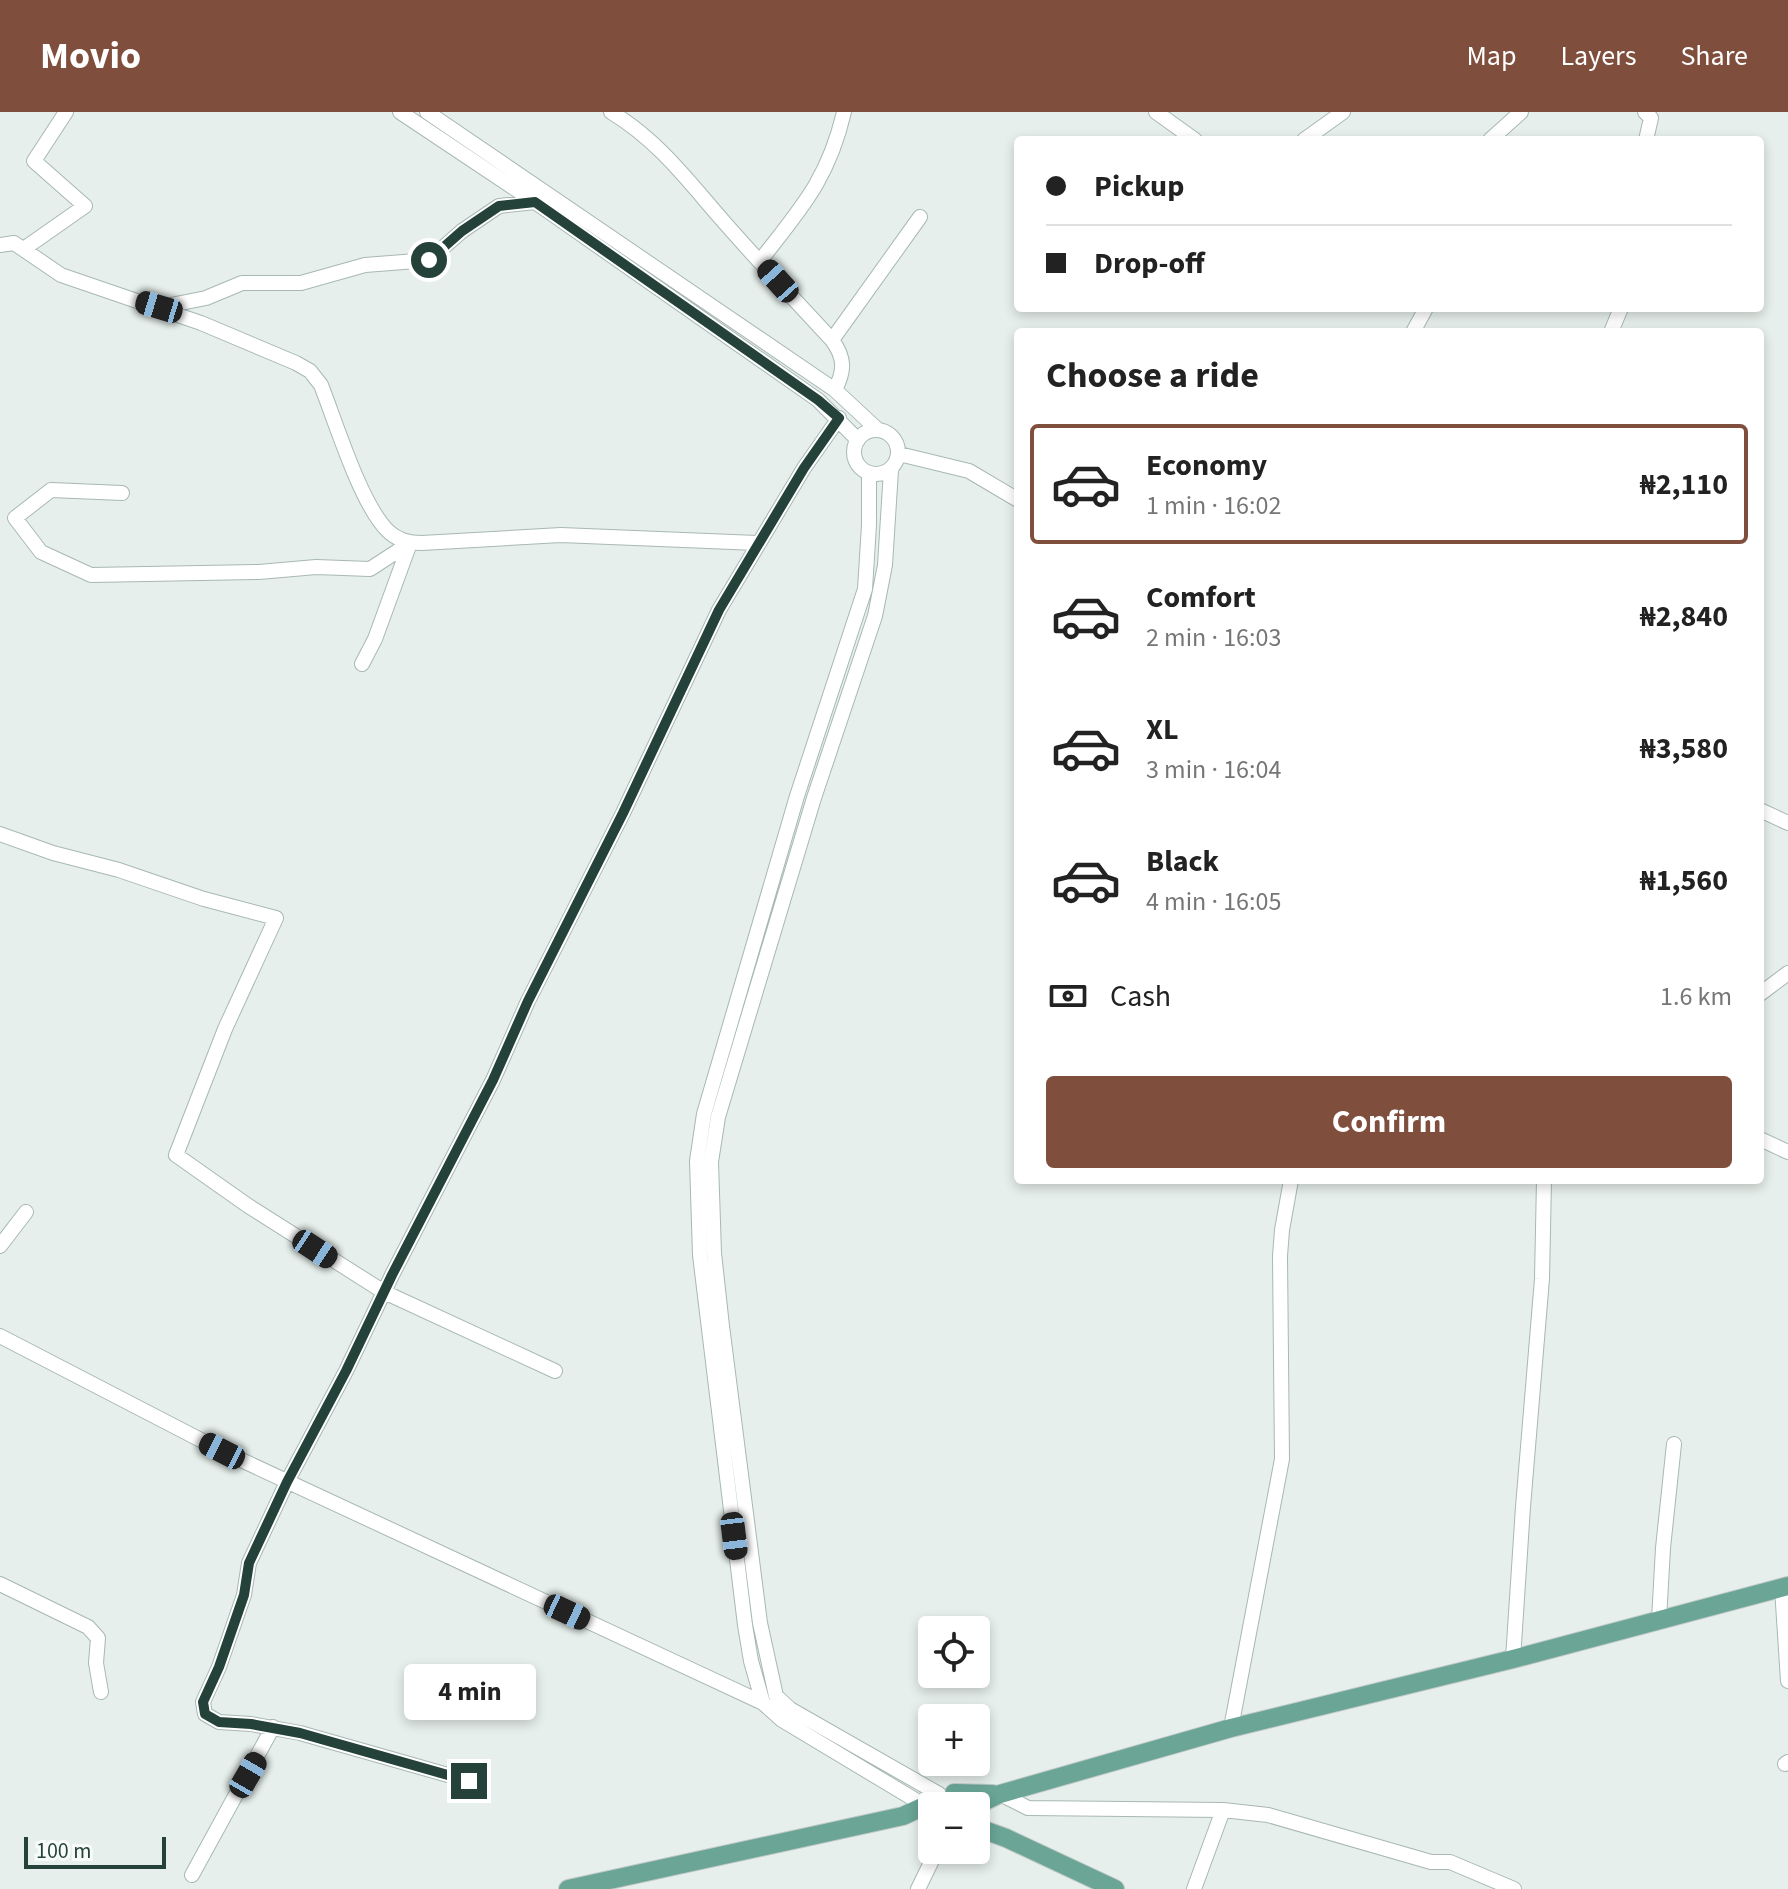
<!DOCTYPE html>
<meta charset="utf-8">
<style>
:root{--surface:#fff;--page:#f2f2f2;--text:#222;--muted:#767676;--line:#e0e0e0;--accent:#804e3d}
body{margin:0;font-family:"Source Sans 3",sans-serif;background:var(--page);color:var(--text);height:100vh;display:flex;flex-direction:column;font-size:30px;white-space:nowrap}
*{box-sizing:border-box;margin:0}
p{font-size:26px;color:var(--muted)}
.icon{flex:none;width:44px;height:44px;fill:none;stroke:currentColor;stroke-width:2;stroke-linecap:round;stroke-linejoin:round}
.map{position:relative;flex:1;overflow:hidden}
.side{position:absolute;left:1014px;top:216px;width:750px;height:856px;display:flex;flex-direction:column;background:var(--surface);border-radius:8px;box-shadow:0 4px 12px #0003}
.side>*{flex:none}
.banner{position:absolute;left:1014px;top:24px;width:750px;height:176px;border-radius:8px;box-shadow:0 4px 12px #0003;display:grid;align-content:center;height:176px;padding:0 32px;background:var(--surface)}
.controls{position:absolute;left:918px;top:1504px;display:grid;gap:16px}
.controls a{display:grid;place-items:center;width:72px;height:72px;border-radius:8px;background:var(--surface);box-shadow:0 4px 12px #0003;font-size:40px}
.scale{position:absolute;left:24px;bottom:20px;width:142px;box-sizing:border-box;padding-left:8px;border:4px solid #24423a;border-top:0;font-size:22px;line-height:28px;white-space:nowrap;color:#24423a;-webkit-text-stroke:6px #f7fbf9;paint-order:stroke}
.end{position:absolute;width:36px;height:36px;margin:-18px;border:10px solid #24423a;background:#fff;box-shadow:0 0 0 4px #fff}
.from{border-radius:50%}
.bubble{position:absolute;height:56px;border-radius:8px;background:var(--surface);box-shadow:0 4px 12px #0003;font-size:26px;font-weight:700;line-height:56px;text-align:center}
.car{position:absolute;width:24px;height:48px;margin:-24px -12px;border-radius:10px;box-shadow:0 0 6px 2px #0007;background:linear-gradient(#222 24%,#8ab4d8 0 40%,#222 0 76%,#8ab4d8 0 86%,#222 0)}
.banner b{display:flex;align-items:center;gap:28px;height:76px;font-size:30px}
.banner b+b{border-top:2px solid var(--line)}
.banner i{width:20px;height:20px;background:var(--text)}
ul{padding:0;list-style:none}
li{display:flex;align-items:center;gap:24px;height:120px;margin:0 16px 12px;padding:0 16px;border:4px solid transparent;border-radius:8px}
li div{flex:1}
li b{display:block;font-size:30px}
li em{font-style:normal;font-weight:700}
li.selected{border-color:var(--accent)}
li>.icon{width:72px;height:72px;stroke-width:1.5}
h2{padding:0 32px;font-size:36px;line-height:96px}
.pay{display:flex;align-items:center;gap:20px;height:88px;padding:0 32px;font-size:30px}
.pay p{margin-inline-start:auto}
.primary-button{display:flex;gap:16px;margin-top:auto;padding:16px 32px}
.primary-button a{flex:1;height:92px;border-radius:8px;background:var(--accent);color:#fff;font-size:32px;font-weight:700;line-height:92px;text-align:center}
header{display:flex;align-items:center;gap:48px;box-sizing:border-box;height:112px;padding:0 40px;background:var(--accent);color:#fff}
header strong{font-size:38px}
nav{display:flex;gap:44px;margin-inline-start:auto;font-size:28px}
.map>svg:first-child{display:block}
</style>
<header>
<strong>Movio</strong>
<nav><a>Map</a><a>Layers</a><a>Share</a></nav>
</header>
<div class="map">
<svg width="1788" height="1777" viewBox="0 0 1788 1777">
<rect width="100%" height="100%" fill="#e6efeb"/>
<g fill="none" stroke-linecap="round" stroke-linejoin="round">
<g stroke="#a8b8b2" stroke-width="16">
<path id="minor" d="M400,0L535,90L818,288L858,328
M427,0L835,278L878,318
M611,0C659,29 688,69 724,110C759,150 796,189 832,228C845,246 845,258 835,278
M1156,0L1195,28
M1645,0L1651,6L1646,28
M1304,28L1343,0
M1490,28L1521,0
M0,133L14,131L61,163L201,211L296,251L310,259L321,273C336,311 361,393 388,419C397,428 409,431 422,431L561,423L757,431
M25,136L85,94L34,49L66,0
M760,149C801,96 828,68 844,0
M161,195L206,186L242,171H301L365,153L429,148L462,119L499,94L535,90
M1413,220L1426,196
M1611,220L1621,196
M832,228L920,105
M854 340a22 22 0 1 1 44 0a22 22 0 1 1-44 0Z
M899,342L969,359L1018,388
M891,358L885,453L875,504L814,686L718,1005L711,1050L714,1141L722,1214L760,1511L776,1584L790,1597L939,1682
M869,362V413L865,477L797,684L704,1002L697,1049L700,1143L745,1513L751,1549L763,1591L782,1608L932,1698
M122,381L51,378L15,406L41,440L91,463L259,460L316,455L370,457L410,431L375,527L362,552
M1760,698L1788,711
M0,722L53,741L119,758L204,787L276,806L225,917L176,1043L247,1093L384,1180L555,1259
M1760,882L1788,861
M1760,1027L1788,1040
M0,1134L26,1100
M0,1224L222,1339L763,1591
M0,1472L88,1515L98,1526L96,1551L101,1580
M1782,1476L1788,1569
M1659,1508L1663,1436L1674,1332
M1513,1547L1523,1395L1542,1167L1544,1068
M1231,1616L1282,1347L1280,1144L1282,1118L1291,1068
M1785,1652L1788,1650
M469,1669L300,1621L251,1612L219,1610L205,1602L203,1590L219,1555L244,1483L249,1451L287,1370L346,1259L392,1163L493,968L528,889L623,701L719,498L804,356L839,306
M1000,1682L1028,1696L1223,1698L1268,1703L1431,1750H1450L1514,1777
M192,1763L273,1615
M918,1777L937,1738
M1194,1777L1223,1698"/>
</g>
<g stroke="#c2cac8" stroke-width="20">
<path id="major" d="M954,1681L993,1682
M975,1694L1000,1682L1231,1616L1513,1547L1788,1474
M976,1715L1006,1726L1115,1777
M568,1777L903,1704L933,1690"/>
</g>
<use href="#minor" stroke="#fff" stroke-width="14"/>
<use href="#major" stroke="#6aa596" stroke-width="18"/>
</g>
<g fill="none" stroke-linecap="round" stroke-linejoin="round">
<path stroke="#24423a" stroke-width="10" d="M429,148L462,119L499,94L535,90L818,288L839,306L804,356L719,498L623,701L528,889L493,968L392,1163L346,1259L287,1370L249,1451L244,1483L219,1555L203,1590L205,1602L219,1610L251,1612L300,1621L469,1669"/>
</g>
</svg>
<div class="controls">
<a><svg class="icon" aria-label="locate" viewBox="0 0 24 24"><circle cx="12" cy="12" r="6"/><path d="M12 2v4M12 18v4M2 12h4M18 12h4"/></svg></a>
<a>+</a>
<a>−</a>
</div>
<div class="scale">100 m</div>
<i class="end from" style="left:429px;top:148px"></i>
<i class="end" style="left:469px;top:1669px"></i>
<div class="bubble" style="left:404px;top:1552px;width:132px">4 min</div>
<i class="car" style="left:778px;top:169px;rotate:318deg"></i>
<i class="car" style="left:159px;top:195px;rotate:287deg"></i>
<i class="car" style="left:315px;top:1137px;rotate:123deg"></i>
<i class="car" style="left:222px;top:1339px;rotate:297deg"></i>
<i class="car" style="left:734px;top:1424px;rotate:173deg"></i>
<i class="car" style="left:567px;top:1500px;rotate:115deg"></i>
<i class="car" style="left:248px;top:1663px;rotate:30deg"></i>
<div class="banner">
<b><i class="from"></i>Pickup</b>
<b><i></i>Drop-off</b>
</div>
<section class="side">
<h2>Choose a ride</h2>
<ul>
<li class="selected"><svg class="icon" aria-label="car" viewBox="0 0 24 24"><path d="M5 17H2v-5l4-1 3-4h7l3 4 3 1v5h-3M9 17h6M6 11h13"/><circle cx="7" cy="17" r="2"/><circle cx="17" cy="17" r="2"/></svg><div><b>Economy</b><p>1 min · 16:02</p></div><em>₦2,110</em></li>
<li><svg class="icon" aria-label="car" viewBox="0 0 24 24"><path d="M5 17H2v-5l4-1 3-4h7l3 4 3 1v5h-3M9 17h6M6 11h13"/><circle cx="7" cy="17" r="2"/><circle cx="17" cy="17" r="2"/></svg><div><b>Comfort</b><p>2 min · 16:03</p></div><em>₦2,840</em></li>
<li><svg class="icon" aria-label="car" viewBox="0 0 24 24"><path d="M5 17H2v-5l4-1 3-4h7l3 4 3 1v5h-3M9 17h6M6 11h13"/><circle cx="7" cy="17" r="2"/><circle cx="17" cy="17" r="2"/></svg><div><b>XL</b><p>3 min · 16:04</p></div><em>₦3,580</em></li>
<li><svg class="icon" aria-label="car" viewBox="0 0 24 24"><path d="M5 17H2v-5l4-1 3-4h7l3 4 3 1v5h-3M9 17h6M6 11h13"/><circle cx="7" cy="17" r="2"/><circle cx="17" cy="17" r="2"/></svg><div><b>Black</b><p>4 min · 16:05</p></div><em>₦1,560</em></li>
</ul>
<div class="pay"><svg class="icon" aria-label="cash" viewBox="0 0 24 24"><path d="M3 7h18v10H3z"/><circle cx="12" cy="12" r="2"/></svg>Cash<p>1.6 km</p></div>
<div class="primary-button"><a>Confirm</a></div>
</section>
</div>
